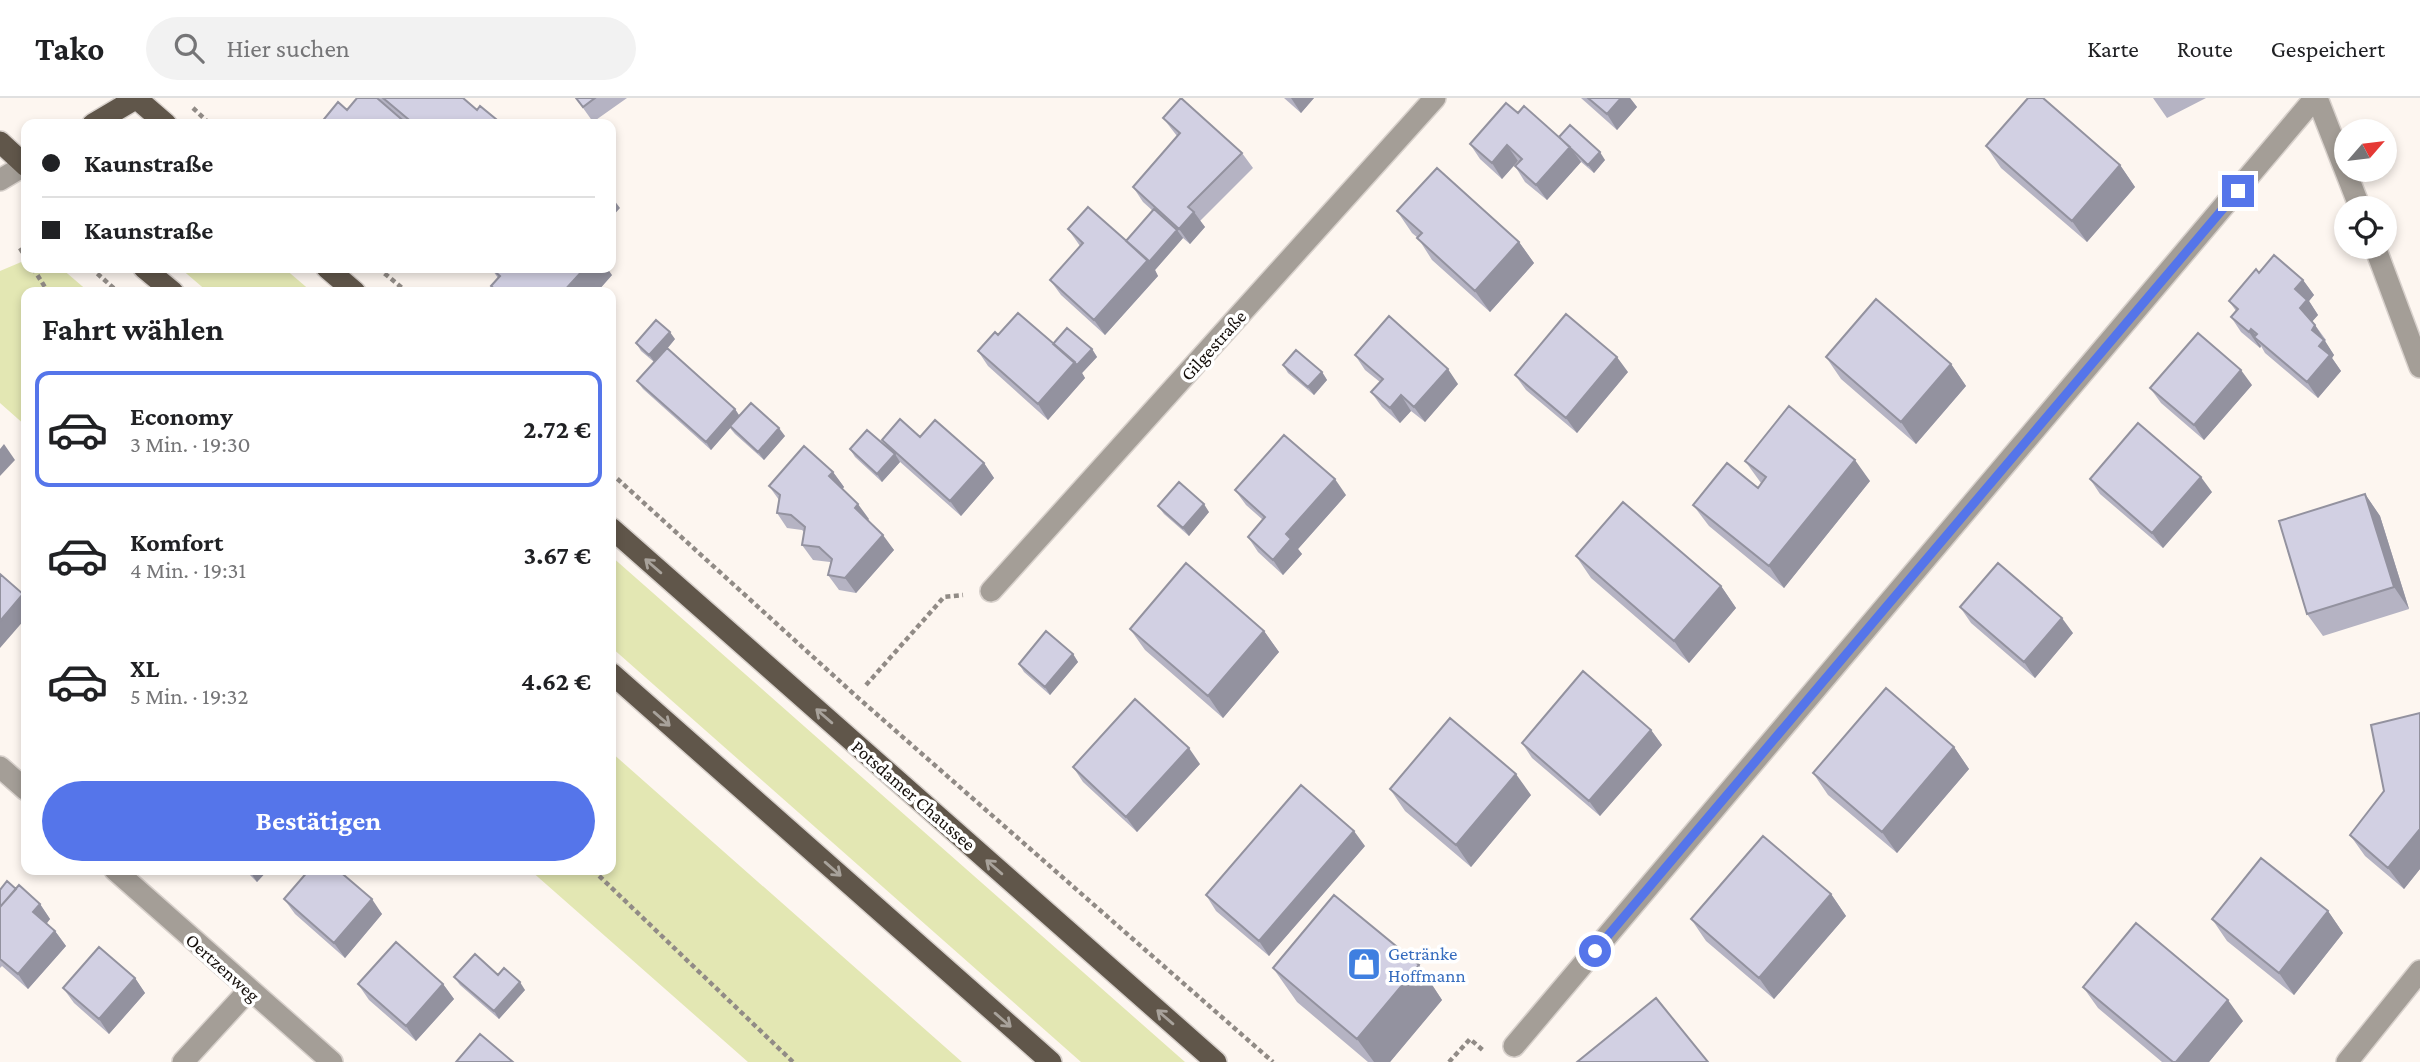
<!DOCTYPE html>
<html lang="de">
<meta charset="utf-8">
<style>
:root{--surface:#fff;--page:#f2f2f2;--text:#202124;--muted:#757577;--line:#e0e0e0;--accent:#5575ea}
body{margin:0;font-family:"Crimson Pro",serif;background:var(--page);color:var(--text);height:100vh;display:flex;flex-direction:column;font-size:26px;white-space:nowrap}
*{box-sizing:border-box;margin:0}
p{font-size:23px;color:var(--muted)}
.icon{flex:none;width:38px;height:38px;fill:none;stroke:currentColor;stroke-width:2;stroke-linecap:round;stroke-linejoin:round}
.map{position:relative;flex:1;overflow:hidden}
.sheet{position:absolute;left:21px;top:189px;width:595px;height:588px;display:flex;flex-direction:column;background:var(--surface);border-radius:14px;box-shadow:0 4px 10px #0003}
.sheet>*{flex:none}
.guide{position:absolute;left:21px;top:21px;width:595px;height:154px;border-radius:14px;box-shadow:0 4px 10px #0003;display:grid;align-content:center;height:154px;padding:0 21px;background:var(--surface)}
.needle{width:46px;rotate:62deg}
.fabs{position:absolute;left:2334px;top:21px;display:grid;gap:14px}
.fabs a{display:grid;place-items:center;width:63px;height:63px;border-radius:50%;background:var(--surface);box-shadow:0 4px 10px #0003;font-size:35px}
.end{position:absolute;width:32px;height:32px;margin:-16px;border:9px solid #5575ea;background:#fff;box-shadow:0 0 0 4px #fff}
.from{border-radius:50%}
.guide b{display:flex;align-items:center;gap:24px;height:66px;font-size:26px}
.guide b+b{border-top:2px solid var(--line)}
.guide i{width:18px;height:18px;background:var(--text)}
ul{padding:0;list-style:none}
li{display:flex;align-items:center;gap:21px;height:116px;margin:0 14px 10px;padding:0 7px;border:4px solid transparent;border-radius:14px}
li div{flex:1}
li b{display:block;font-size:26px}
li em{font-style:normal;font-weight:700}
li.selected{border-color:var(--accent)}
li>.icon{width:63px;height:63px;stroke-width:1.5}
h2{padding:0 21px;font-size:32px;line-height:84px}
.primary-button{display:flex;gap:14px;margin-top:auto;padding:14px 21px}
.primary-button a{flex:1;height:80px;border-radius:42px;background:var(--accent);color:#fff;font-size:28px;font-weight:700;line-height:80px;text-align:center}
header{display:flex;align-items:center;gap:42px;box-sizing:border-box;height:98px;padding:0 35px;background:var(--surface);border-bottom:2px solid var(--line)}
header strong{font-size:33px}
nav{display:flex;gap:38px;margin-inline-start:auto;font-size:24px}
.search{width:490px;height:63px;background:var(--page);display:flex;align-items:center;gap:18px;box-sizing:border-box;padding:0 24px;border-radius:38px;color:var(--muted);font-size:26px}
.map>svg:first-child{display:block}
</style>
<header>
<strong>Tako</strong>
<div class="search"><svg class="icon" aria-label="search" viewBox="0 0 24 24"><circle cx="10" cy="10" r="6"/><path d="M15 15l6 6"/></svg>Hier suchen</div>
<nav><a>Karte</a><a>Route</a><a>Gespeichert</a></nav>
</header>
<div class="map">
<svg width="2420" height="964" viewBox="0 0 2420 964">
<rect width="100%" height="100%" fill="#fdf6f0"/>
<path fill="#e3e7b3" d="M26,162V170H61L89,194H26V328L0,305V173Z
M180,170H284L312,194H208Z
M611,458L1185,964H1081L611,549Z
M611,654L962,964H748L530,772H611Z"/>
<g fill="none" stroke-linecap="round" stroke-linejoin="round">
<g stroke="#d8d1cc" stroke-width="24">
<path id="minor" d="M2317,0L2360,110
M0,82L25,67
M2375,149L2420,269
M991,493L1435,0
M0,669L26,692
M115,772L332,964
M1514,948L2315,0
M183,964L249,892
M2347,964L2420,873"/>
</g>
<g stroke="#d8d1cc" stroke-width="24">
<path id="major" d="M136,0L166,26
M93,26L137,0
M0,44L26,68
M144,170L173,194
M327,170L355,194
M611,430L1216,964
M611,575L1051,964"/>
</g>
<path stroke="#918b86" stroke-width="4.5" stroke-dasharray="5 3.5" stroke-linecap="butt" d="M193,10L210,26
M20,150L26,160
M33,170L48,194
M91,170L118,194
M378,170L407,194
M611,375L856,598L1273,964
M866,587L944,499L963,497
M593,772L793,964
M1449,964L1470,941L1485,954"/>
<use href="#minor" stroke="#a49e97" stroke-width="21"/>
<use href="#major" stroke="#60564a" stroke-width="21"/>
</g>
<path fill="#b5b3c3" d="M357,0H463L477,12L502,26H320L347,12Z
M576,0H627L593,24Z
M1284,0H1314L1301,15Z
M1581,0H1630L1637,9L1617,32Z
M2153,0H2206L2167,20Z
M1518,15L1559,39L1605,62L1594,75L1580,63L1581,64L1547,102L1525,84L1515,68L1519,64L1518,63L1502,81L1480,61L1470,46Z
M1163,20L1242,55L1253,70L1200,123L1205,129L1190,146L1183,140L1155,172L1158,178L1105,237L1061,197L1050,182L1080,148L1068,131L1126,143L1153,113L1143,104L1133,89L1177,38Z
M1986,48L2120,67L2135,89L2087,144L2001,70Z
M1397,113L1519,144L1534,165L1490,214L1432,162L1418,140L1412,135Z
M491,170L612,177L597,194H495L491,188L498,180Z
M2259,175L2303,182L2314,197L2309,203L2318,217L2312,223L2326,242L2325,244L2334,257L2332,260L2341,273L2318,300L2265,255L2261,248L2260,250L2241,234L2231,219L2236,213L2229,203Z
M998,237L1092,251L1097,259L1082,275L1085,280L1048,322L988,268L978,253Z
M675,241L667,251L735,311L739,317L785,338L764,362L735,336L730,330L711,352L643,291L637,283L654,264L641,253L636,245Z
M1355,257L1458,286L1425,324L1411,313L1400,325L1382,309L1371,294L1380,284L1365,272Z
M1826,259L1951,266L1966,288L1916,346L1841,281Z
M1283,267L1322,274L1327,282L1314,297L1288,275Z
M1628,274L1577,335L1526,292L1515,277Z
M2252,287L2204,342L2161,305L2150,290Z
M920,339L984,365L994,380L961,418L899,363L900,364L882,384L855,359L850,351L888,350L882,342Z
M1745,363L1870,383L1784,490L1709,428L1693,407L1758,390L1761,385Z
M833,374L844,389L842,391L894,452L856,495L839,492L828,477L831,465L830,464L813,462L802,447L804,434L802,432L787,430L777,415L779,402L769,388Z
M2090,381L2212,394L2163,450L2100,396Z
M1235,392L1346,397L1298,451L1302,456L1283,477L1258,454L1248,439L1263,422L1246,407Z
M2365,396L2380,418L2409,511L2323,538L2307,516Z
M1158,408L1209,414L1189,438L1164,416Z
M1576,458L1721,488L1736,510L1689,565L1591,480Z
M1960,509L2073,535L2035,580L1971,525Z
M1130,531L1264,533L1279,554L1223,620L1145,552Z
M1073,556L1078,564L1050,597L1024,574L1019,566Z
M2420,615V771L2404,791L2365,758L2350,737L2384,693Z
M1651,632L1662,647L1600,718L1532,660L1522,645Z
M1954,649L1969,671L1897,755L1828,697L1813,675Z
M1200,666L1137,734L1083,684L1073,669Z
M1390,691L1531,697L1471,769L1405,713Z
M1365,748L1269,858L1216,813L1206,797Z
M245,772H268L257,784Z
M297,772H338L382,816L345,860L295,816L284,801L304,778Z
M16,791L40,806L50,821L46,826L55,833L66,848L28,891L2,868L0,870V792Z
M1831,796L1846,818L1774,901L1706,843L1691,821Z
M2328,813L2343,835L2294,897L2227,843L2212,821Z
M1419,867L1442,902L1390,964H1368L1297,904L1273,870Z
M498,877L525,892L499,921L460,887L454,879Z
M135,880L145,895L109,936L74,905L63,890Z
M358,886H443L454,901L416,943L369,902Z
M2083,889L2243,923L2209,964H2162L2098,910Z"/>
<path fill="#93929f" d="M1291,0H1314L1301,15Z
M1621,0H1630L1637,9L1617,32L1607,16Z
M1507,47L1518,63L1502,81L1492,65Z
M1570,49L1581,64L1547,102L1536,87Z
M1600,54L1605,62L1594,75L1588,67Z
M2120,67L2135,89L2087,144L2072,123Z
M614,102L620,110L611,120V106Z
M1194,114L1205,129L1190,146L1179,131Z
M1177,132L1183,140L1155,172L1158,178L1105,237L1094,222L1148,162Z
M1519,144L1534,165L1490,214L1475,193Z
M585,170H607L612,177L597,194H563Z
M2303,182L2314,197L2309,203L2318,217L2311,225L2300,210L2295,191Z
M2315,227L2334,257L2332,260L2341,273L2318,300L2307,284L2319,248L2312,232Z
M2251,231L2262,245L2254,239L2261,248L2260,250L2249,234Z
M670,234L675,241L655,265L649,257Z
M1092,251L1097,259L1082,275L1085,280L1048,322L1038,306L1075,264Z
M1617,259L1628,274L1577,335L1566,320Z
M1951,266L1966,288L1916,346L1901,324Z
M1448,271L1458,286L1425,324L1414,309Z
M2241,272L2252,287L2204,342L2194,327Z
M1322,274L1327,282L1314,297L1308,289Z
M1401,297L1411,313L1400,325L1390,310Z
M735,311L740,319L711,352L706,344Z
M779,330L785,338L764,362L758,354Z
M4,346L15,362L0,378V351Z
M895,356L900,364L882,384L877,376Z
M1855,362L1870,383L1784,490L1769,468Z
M984,365L994,380L961,418L950,403Z
M833,374L844,389L840,394L829,378Z
M2201,379L2212,394L2163,450L2152,435Z
M1335,381L1346,397L1298,451L1302,456L1283,477L1273,462L1286,436Z
M2365,396L2380,418L2409,511L2394,489Z
M858,406L869,421L866,425L855,410Z
M1204,406L1209,414L1189,438L1183,430Z
M883,437L894,452L856,495L845,480Z
M1721,488L1736,510L1689,565L1674,543Z
M23,496L26,500V520L0,550V523Z
M2062,520L2073,535L2035,580L2024,564Z
M1264,533L1279,554L1223,620L1208,598Z
M1073,556L1078,564L1050,597L1045,589Z
M1651,632L1662,647L1600,718L1589,703Z
M1954,649L1969,671L1897,755L1882,734Z
M1189,650L1200,666L1137,734L1126,719Z
M1516,676L1531,697L1471,769L1456,747Z
M2420,731V771L2404,791L2388,770Z
M1354,733L1365,748L1269,858L1259,843Z
M249,772H268L257,784Z
M1831,796L1846,818L1774,901L1759,880Z
M372,801L382,816L345,860L334,845Z
M40,806L50,821L44,829L33,814Z
M2328,813L2343,835L2294,897L2279,875Z
M55,833L66,848L28,891L18,876Z
M1419,867L1442,902L1390,964H1374L1357,941Z
M135,880L145,895L109,936L99,921Z
M520,884L525,892L499,921L494,913Z
M443,886L454,901L416,943L406,928Z
M2228,902L2243,923L2209,964H2176Z"/>
<path fill="#d2d0e3" stroke="#93929f" stroke-width="2" d="M357,0H377L407,26H320L338,4L347,12Z
M383,0H463L477,12L480,8L502,26H414Z
M576,0H595L583,9Z
M1181,0L1242,55L1188,109L1194,114L1179,131L1133,89L1180,35L1163,20Z
M1588,0H1621L1607,16Z
M2028,0H2043L2120,67L2072,123L1986,48Z
M1506,5L1518,15L1524,8L1570,49L1536,87L1515,68L1522,61L1507,47L1492,65L1470,46Z
M1570,27L1600,54L1588,67L1559,39Z
M1437,70L1519,144L1475,193L1417,140L1422,135L1397,113Z
M1088,109L1148,162L1094,222L1050,182L1083,145L1068,131Z
M1154,111L1177,132L1149,164L1126,143Z
M2274,157L2303,182L2295,191L2307,202L2300,210L2315,227L2312,232L2324,242L2319,248L2330,257L2307,284L2254,239L2257,236L2251,231L2249,234L2231,219L2238,211L2229,203L2256,171L2259,175Z
M491,170H585L563,194H498L491,188L500,178Z
M1876,201L1951,266L1901,324L1826,259Z
M1018,215L1075,264L1038,306L978,253L995,234L998,237Z
M1566,216L1617,259L1566,320L1515,277Z
M1389,218L1448,271L1414,309L1401,297L1390,310L1371,294L1383,281L1355,257Z
M656,222L670,234L649,257L636,245Z
M1067,230L1092,251L1077,267L1053,246Z
M2198,235L2241,272L2194,327L2150,290Z
M667,250L735,311L706,344L637,283Z
M1296,252L1322,274L1308,289L1283,267Z
M751,305L779,330L758,354L730,328Z
M1789,308L1855,362L1769,468L1693,407L1727,365L1758,390L1766,379L1745,363Z
M900,321L920,339L935,322L984,365L950,403L882,342Z
M2138,325L2201,379L2152,435L2090,381Z
M867,332L895,356L877,376L850,351Z
M1284,337L1335,381L1286,436L1291,441L1273,462L1248,439L1265,419L1235,392Z
M804,348L833,374L829,378L858,406L855,410L883,437L845,480L828,477L832,461L819,449L802,447L805,429L791,417L777,415L780,397L769,388Z
M1179,384L1204,406L1183,430L1158,408Z
M2365,396L2394,489L2307,516L2279,423Z
M1623,404L1721,488L1674,543L1576,458Z
M1186,465L1264,533L1208,598L1130,531Z
M1998,465L2062,520L2024,564L1960,509Z
M0,476L23,496L0,523Z
M1046,533L1073,556L1045,589L1019,566Z
M1583,573L1651,632L1589,703L1522,645Z
M1886,590L1954,649L1882,734L1813,675Z
M1135,601L1189,650L1126,719L1073,669Z
M2420,615V731L2388,770L2350,737L2384,693L2371,627Z
M1450,620L1516,676L1456,747L1390,691Z
M1301,687L1354,733L1259,843L1206,797Z
M1763,738L1831,796L1759,880L1691,821Z
M2261,760L2328,813L2279,875L2212,821Z
M300,772H309L305,776Z
M309,772H338L372,801L334,845L284,801Z
M7,783L16,791L0,809V792Z
M19,787L40,806L33,814L55,833L18,876L0,861V809Z
M1334,797L1419,867L1357,941L1273,870Z
M2136,825L2228,902L2176,964H2173L2083,889Z
M396,844L443,886L406,928L358,886Z
M99,849L135,880L99,921L63,890Z
M475,856L498,877L504,870L520,884L494,913L454,879Z
M1656,900L1708,964H1577Z
M480,936L513,964H456Z"/>
<defs><path id="oneway-shaft" d="M-6 0H5M1.5-3L5.5 0L1.5 3" fill="none" stroke-width="1.6" stroke-linecap="round" stroke-linejoin="round" transform="scale(1.75)"/></defs>
<g stroke="#a8a29b">
<use href="#oneway-shaft" transform="translate(653 468) rotate(-139)"/>
<use href="#oneway-shaft" transform="translate(824 618) rotate(-139)"/>
<use href="#oneway-shaft" transform="translate(662 621) rotate(41)"/>
<use href="#oneway-shaft" transform="translate(994 769) rotate(-139)"/>
<use href="#oneway-shaft" transform="translate(833 771) rotate(41)"/>
<use href="#oneway-shaft" transform="translate(1165 919) rotate(-139)"/>
<use href="#oneway-shaft" transform="translate(1003 922) rotate(41)"/>
</g>
<g fill="none" stroke-linecap="round" stroke-linejoin="round">
<path stroke="#5575ea" stroke-width="9" d="M1595,853L2238,93"/>
</g>
<defs>
<g id="shop-square" transform="scale(1.75)"><rect x="-9" y="-9" width="18" height="18" rx="4" fill="#3f7fe0" stroke="#fff"/><path d="M-5-2.5h2.3a2.7 3.5 0 0 1 5.4 0H5L5.5 6h-11ZM-1.5-2.5h3a1.5 2.3 0 0 0-3 0Z" fill="#fff"/></g>
</defs>
<g fill-rule="evenodd">
<use href="#shop-square" x="1364" y="866"/>
</g>
<g text-anchor="middle" stroke-width="7" stroke-linejoin="round" paint-order="stroke">
<g font-size="19" fill="#16100c" stroke="#fff">
<text transform="translate(1213 247) rotate(-48)" y="7">Gilgestraße</text>
<text transform="translate(914 697) rotate(41)" y="7">Potsdamer Chaussee</text>
<text transform="translate(223 869) rotate(42)" y="7">Oertzenweg</text>
</g>
<g font-size="19" fill="#366cbe" stroke="#fff" text-anchor="start">
<text x="1388" y="862">Getränke<tspan x="1388" dy="22">Hoffmann</tspan></text>
</g>
</g>
</svg>
<div class="fabs">
<a><svg class="needle" viewBox="-14 -14 28 28"><path d="M0-13l5 13h-10z" fill="#e53935"/><path d="M0 13l5-13h-10z" fill="#757577"/></svg></a>
<a><svg class="icon" aria-label="locate" viewBox="0 0 24 24"><circle cx="12" cy="12" r="6"/><path d="M12 2v4M12 18v4M2 12h4M18 12h4"/></svg></a>
</div>
<i class="end from" style="left:1595px;top:853px"></i>
<i class="end" style="left:2238px;top:93px"></i>
<div class="guide">
<b><i class="from"></i>Kaunstraße</b>
<b><i></i>Kaunstraße</b>
</div>
<section class="sheet">
<h2>Fahrt wählen</h2>
<ul>
<li class="selected"><svg class="icon" aria-label="car" viewBox="0 0 24 24"><path d="M5 17H2v-5l4-1 3-4h7l3 4 3 1v5h-3M9 17h6M6 11h13"/><circle cx="7" cy="17" r="2"/><circle cx="17" cy="17" r="2"/></svg><div><b>Economy</b><p>3 Min. · 19:30</p></div><em>2.72 €</em></li>
<li><svg class="icon" aria-label="car" viewBox="0 0 24 24"><path d="M5 17H2v-5l4-1 3-4h7l3 4 3 1v5h-3M9 17h6M6 11h13"/><circle cx="7" cy="17" r="2"/><circle cx="17" cy="17" r="2"/></svg><div><b>Komfort</b><p>4 Min. · 19:31</p></div><em>3.67 €</em></li>
<li><svg class="icon" aria-label="car" viewBox="0 0 24 24"><path d="M5 17H2v-5l4-1 3-4h7l3 4 3 1v5h-3M9 17h6M6 11h13"/><circle cx="7" cy="17" r="2"/><circle cx="17" cy="17" r="2"/></svg><div><b>XL</b><p>5 Min. · 19:32</p></div><em>4.62 €</em></li>
</ul>
<div class="primary-button"><a>Bestätigen</a></div>
</section>
</div>
